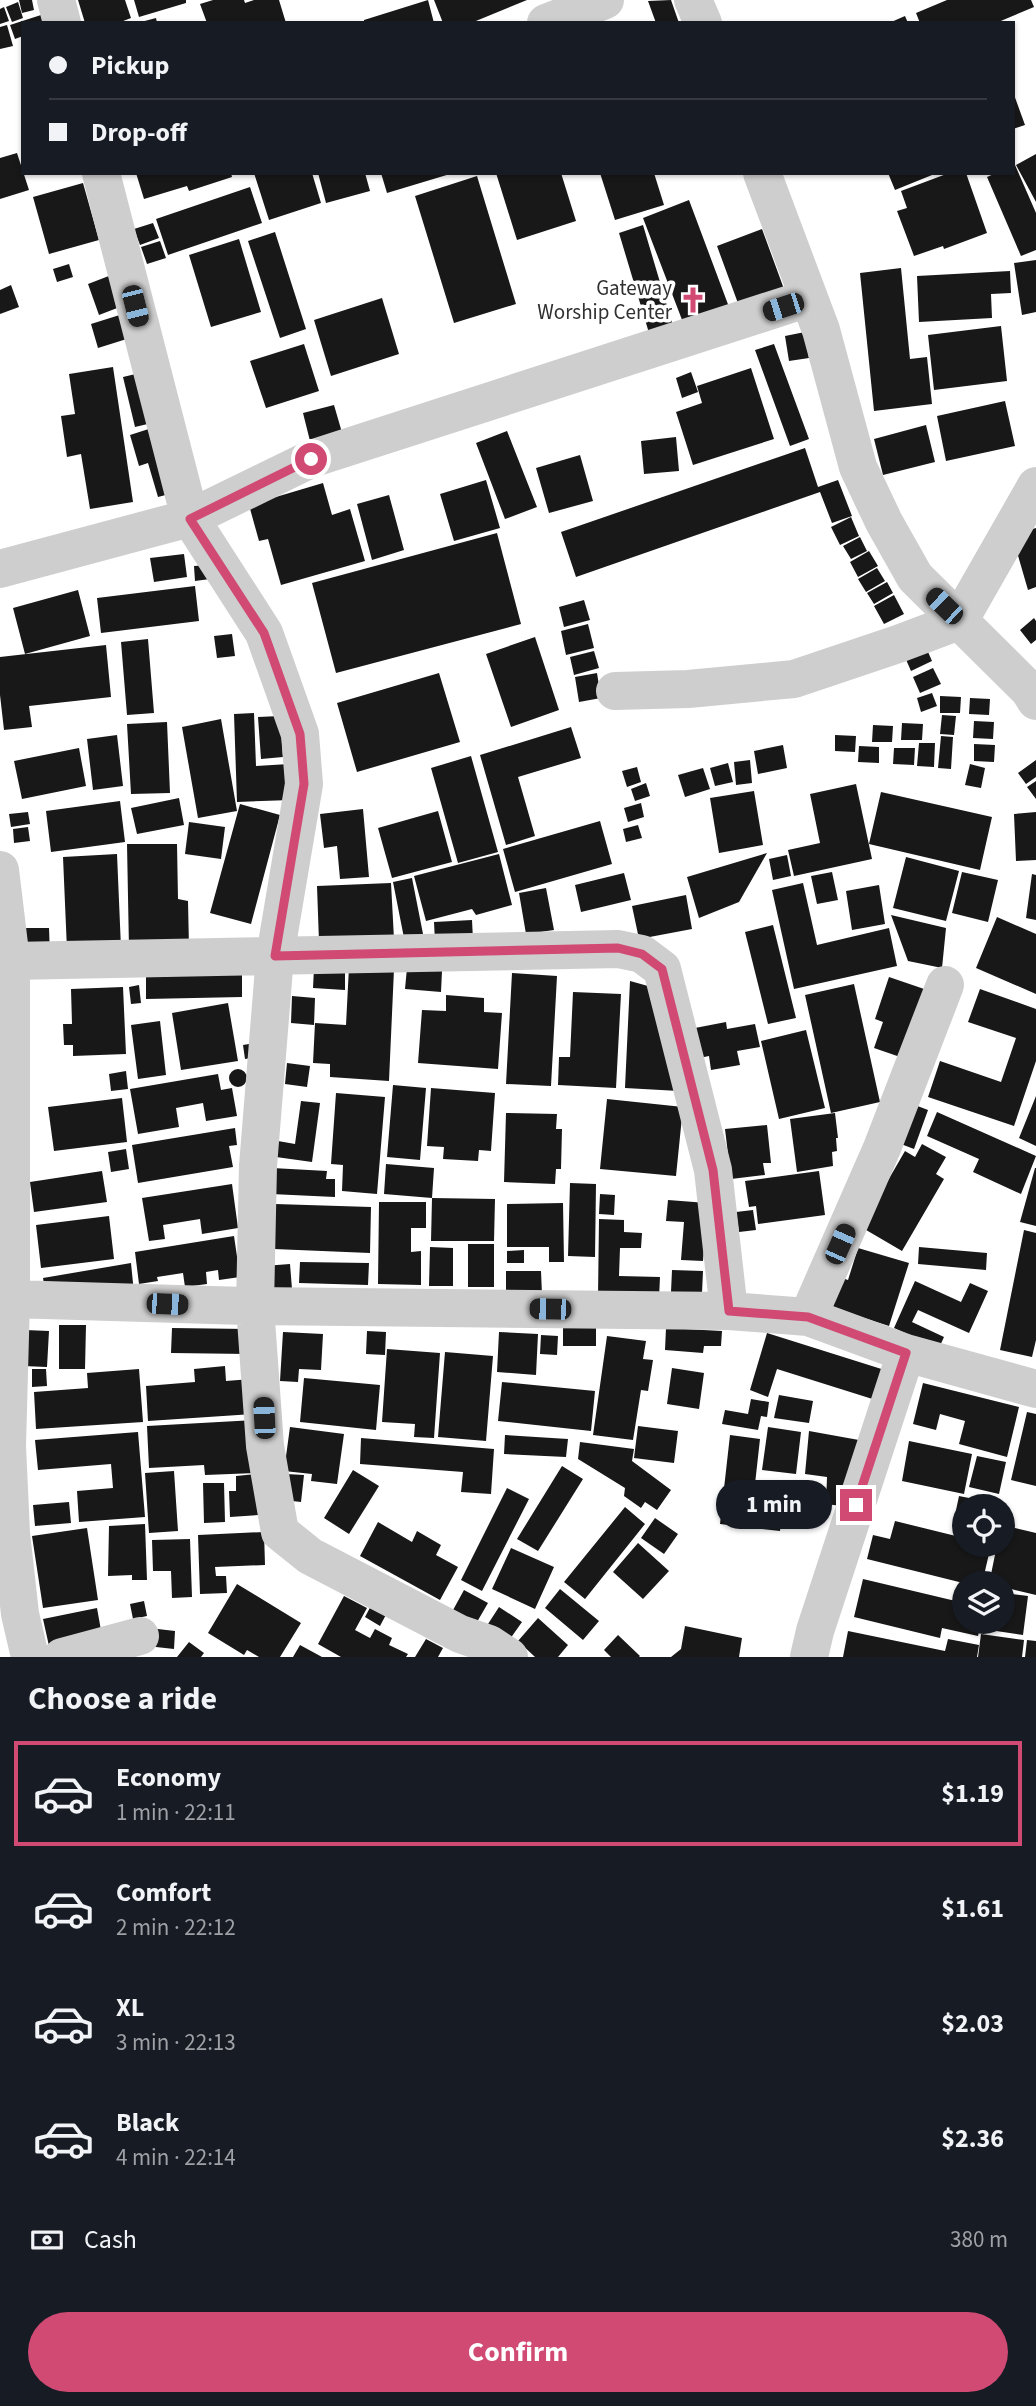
<!DOCTYPE html>
<meta charset="utf-8">
<style>
:root{--surface:#171b24;--page:#20242c;--text:#f1f3f6;--muted:#9ea1a6;--line:#363941;--accent:#d14a74}
body{margin:0;font-family:"Source Sans 3",sans-serif;background:var(--page);color:var(--text);height:100vh;display:flex;flex-direction:column;font-size:26px;white-space:nowrap}
*{box-sizing:border-box;margin:0}
p{font-size:23px;color:var(--muted)}
.icon{flex:none;width:38px;height:38px;fill:none;stroke:currentColor;stroke-width:2;stroke-linecap:round;stroke-linejoin:round}
.map{position:relative;height:1657px;overflow:hidden}
.panel{display:flex;flex-direction:column;background:var(--surface);flex:1}
.panel>*{flex:none}
.banner{position:absolute;left:21px;top:21px;width:994px;height:154px;border-radius:0px;box-shadow:0 2px 5px #0004;display:grid;align-content:center;height:154px;padding:0 28px;background:var(--surface)}
.fabs{position:absolute;left:952px;top:1494px;display:grid;gap:14px}
.fabs a{display:grid;place-items:center;width:63px;height:63px;border-radius:50%;background:var(--surface);box-shadow:0 2px 5px #0004;font-size:35px}
.end{position:absolute;width:32px;height:32px;margin:-16px;border:9px solid #d14a74;background:#fff;box-shadow:0 0 0 4px #fff}
.from{border-radius:50%}
.bubble{position:absolute;height:49px;border-radius:24px;background:var(--surface);box-shadow:0 2px 5px #0004;font-size:23px;font-weight:700;line-height:49px;text-align:center}
.car{position:absolute;width:21px;height:42px;margin:-21px -10px;border-radius:9px;box-shadow:0 0 5px 2px #0007;background:linear-gradient(#222 24%,#8ab4d8 0 40%,#222 0 76%,#8ab4d8 0 86%,#222 0)}
.banner b{display:flex;align-items:center;gap:24px;height:66px;font-size:26px}
.banner b+b{border-top:2px solid var(--line)}
.banner i{width:18px;height:18px;background:var(--text)}
ul{padding:0;list-style:none}
li{display:flex;align-items:center;gap:21px;height:105px;margin:0 14px 10px;padding:0 14px;border:4px solid transparent;border-radius:0px}
li div{flex:1}
li b{display:block;font-size:26px}
li em{font-style:normal;font-weight:700}
li.on{border-color:var(--accent)}
li>.icon{width:63px;height:63px;stroke-width:1.5}
h2{padding:0 28px;font-size:32px;line-height:84px}
.pay{display:flex;align-items:center;gap:18px;height:77px;padding:0 28px;font-size:26px}
.pay p{margin-inline-start:auto}
.primary-button{display:flex;gap:14px;margin-top:auto;padding:14px 28px}
.primary-button a{flex:1;height:80px;border-radius:42px;background:var(--accent);color:#fff;font-size:28px;font-weight:700;line-height:80px;text-align:center}
.map>svg:first-child{display:block}
</style>
<div class="map">
<svg width="1036" height="1657" viewBox="0 0 1036 1657">
<rect width="100%" height="100%" fill="#fff"/>
<path fill="#181818" d="M19,0H32L34,10L22,13Z
M78,0H125L131,18L118,23H85Z
M134,0H186V3L139,17Z
M213,0H244L245,3L254,0H279L286,23H207L200,4Z
M428,0L434,23H364V20Z
M434,0H527L471,23H443Z
M671,0L679,23H656L648,1Z
M947,0H1031L1034,7L996,23H920L916,13Z
M18,2L23,18L12,22L6,7Z
M4,7L9,21L0,24V9Z
M41,15L43,23H23V36L15,39L10,25Z
M905,16L908,23H889Z
M156,18L157,23H141V22Z
M7,25L13,46L0,49V27Z
M1013,92L1025,125L1013,129Z
M17,153L29,190L0,199V158Z
M1036,154V202L1016,165Z
M1015,165L1036,213V250L1021,256L987,177L996,173H1013V166Z
M136,173H231L232,177L189,191L187,186L144,199Z
M254,173H312L321,203L269,220Z
M318,173H365L370,191L326,203Z
M381,173H450V174L387,193Z
M496,173H561L576,221L517,240Z
M600,173H654L664,205L615,220Z
M888,173H937L895,190Z
M949,173H966L987,233L944,249L943,246L914,256L897,211L907,208L901,191Z
M477,176L516,304L454,323L415,196Z
M83,183L99,240L49,254L33,197Z
M250,187L262,223L168,255L156,219Z
M689,200L729,307L684,325L643,218Z
M153,223L159,238L140,245L134,229Z
M643,225L673,326L649,333L619,233Z
M762,229L784,289L739,306L717,246Z
M275,232L306,329L280,338L248,241Z
M239,239L261,312L211,327L189,255Z
M160,241L166,258L147,264L141,247Z
M1036,260V312L1022,315L1014,263Z
M69,264L73,277L57,282L53,269Z
M901,268L910,359L927,357L932,404L874,411L860,273Z
M1010,271L1011,293L991,294L992,318L919,322L917,276Z
M114,274L125,305L99,315L88,284Z
M11,285L19,307L0,314V290Z
M382,298L399,354L331,376L314,320Z
M126,313L133,337L98,348L91,324Z
M1001,326L1007,381L934,390L928,335Z
M805,332L809,358L789,361L785,336Z
M304,344L319,391L266,408L250,361Z
M774,344L809,439L790,446L755,350Z
M113,367L133,502L90,509L81,454L67,457L61,416L75,414L69,374Z
M751,368L774,439L693,465L676,412L702,403L697,386Z
M144,372L156,422L135,427L123,377Z
M691,372L698,392L682,398L676,378Z
M1005,401L1015,446L946,461L937,416Z
M334,405L343,436L311,445L303,413Z
M926,425L935,462L883,475L874,439Z
M158,426L177,492L158,497L148,463L139,466L130,435Z
M507,431L537,507L505,519L476,443Z
M676,437L679,471L644,474L641,441Z
M805,448L818,487L838,480L852,516L832,523L820,492L576,577L561,532Z
M580,455L593,501L549,513L536,468Z
M486,480L500,528L454,541L440,494Z
M323,483L332,515L350,509L365,561L281,585L268,539L259,541L249,505Z
M389,495L404,550L372,560L357,504Z
M851,517L859,536L840,545L831,527Z
M1036,528V587L1028,590L1012,535Z
M497,533L521,624L336,673L312,583Z
M860,537L867,551L851,559L843,546Z
M869,551L878,566L858,577L850,562Z
M184,554L187,577L154,582L150,558Z
M209,565L210,579L195,581L194,566Z
M877,568L885,581L866,592L858,579Z
M887,582L893,593L874,604L867,593Z
M195,586L199,621L101,633L97,598Z
M78,590L90,636L25,654L13,608Z
M894,595L904,614L884,624L874,606Z
M584,600L590,620L564,627L559,607Z
M1034,618L1036,621V640L1031,644L1020,630Z
M588,624L594,648L566,655L561,631Z
M232,634L235,656L217,658L214,636Z
M535,637L559,710L511,727L486,654Z
M148,639L154,713L127,715L121,642Z
M106,645L111,697L29,706L32,727L4,730L0,695V657Z
M925,645L932,661L911,671L904,655Z
M594,651L599,668L574,675L570,657Z
M933,668L941,684L920,693L913,677Z
M439,673L460,742L357,772L337,703Z
M597,673L601,698L579,702L575,677Z
M932,693L937,706L921,712L917,698Z
M940,696L961,697L960,713H940Z
M970,698L990,699L989,715L969,714Z
M254,713L256,766L289,764L291,800L237,802L234,714Z
M942,715L956,716L954,735L940,734Z
M280,716L283,757L261,759L258,717Z
M221,719L237,811L198,818L182,727Z
M974,721L994,722L993,739L973,738Z
M167,722L170,793L131,794L127,724Z
M902,723L923,724L922,740H901Z
M873,725L893,726L892,742H872Z
M571,727L581,758L518,777L535,836L506,845L480,755Z
M117,735L123,786L93,790L87,739Z
M835,735L856,736L855,752L835,751Z
M941,736L953,737L951,769L938,768Z
M919,743H935L934,767L917,766Z
M974,744L995,745L994,762L974,761Z
M783,745L787,768L758,774L754,751Z
M859,746L879,747V763L858,762Z
M79,748L86,786L22,799L14,761Z
M894,748H915L914,765L893,764Z
M471,756L498,852L458,863L431,768Z
M750,760L752,783L736,785L734,762Z
M1036,760V777L1026,784L1018,773Z
M728,763L733,782L715,786L710,768Z
M970,764L985,768L981,788L965,785Z
M637,767L641,782L627,787L622,771Z
M703,768L710,789L685,797L678,775Z
M1036,781V799L1027,787Z
M646,783L650,796L635,801L631,789Z
M856,784L872,859L794,876L788,850L820,843L810,794Z
M754,791L763,845L719,853L710,798Z
M881,792L992,817L980,870L869,844Z
M179,798L184,825L137,834L131,808Z
M120,801L125,842L51,852L46,811Z
M641,803L644,817L628,822L624,808Z
M240,804L280,815L251,924L210,913Z
M363,809L369,877L340,879L337,846L324,848L320,814Z
M438,811L452,862L392,878L378,828Z
M28,812L30,824L11,827L9,814Z
M1036,812V860L1016,861L1014,814Z
M600,821L612,864L515,892L503,849Z
M189,822L225,827L221,859L185,854Z
M638,825L642,838L626,842L623,829Z
M28,827L30,841L14,843L13,829Z
M127,844H177L178,899L188,901L189,948L129,949Z
M767,853L739,902L699,918L687,877Z
M117,854L121,948L67,950L63,857Z
M499,854L512,905L476,915L472,909L426,921L414,876Z
M787,855L791,876L773,880L769,859Z
M906,857L959,871L946,921L893,908Z
M832,872L838,900L817,904L811,876Z
M962,872L998,880L988,922L952,913Z
M624,873L631,900L581,912L575,885Z
M1032,874L1036,875V920L1026,918Z
M412,878L424,939L405,943L393,882Z
M391,883L394,939L319,942L317,886Z
M803,883L817,945L889,928L897,966L794,989L772,890Z
M879,885L885,924L852,930L846,891Z
M546,888L554,930L526,934L519,893Z
M686,895L692,929L639,939L632,906Z
M891,915L946,928L942,968L908,961Z
M997,917L1036,934V994L976,968Z
M472,920L473,940L435,942L434,922Z
M773,925L796,1018L768,1024L745,932Z
M24,928H49L50,956L25,957Z
M349,967L394,969L389,1081L330,1077V1064L313,1063L315,1023L346,1025Z
M314,968L345,969V990L313,988Z
M407,968L442,971L441,992L405,989Z
M242,971V997L146,999V973Z
M512,973L557,976L551,1086L506,1084Z
M889,977L930,991L906,1059L874,1048L883,1022L875,1019Z
M630,981L648,986L679,1091L625,1088Z
M854,984L880,1102L831,1113L805,995Z
M139,985L141,1003L131,1004L129,987Z
M123,987L126,1054L73,1056V1045H64L63,1024H72L71,989Z
M980,989L1036,1009V1061L1014,1126L928,1097L940,1061L1001,1082L1016,1038L968,1022Z
M573,992L621,994L616,1088L558,1085L559,1057H570Z
M446,995L484,998V1012L502,1013L498,1069L418,1063L422,1010L446,1011Z
M292,996L315,998L314,1025L291,1023Z
M228,1003L238,1061L181,1070L172,1013Z
M160,1021L166,1075L138,1079L131,1025Z
M726,1022L727,1029L755,1024L760,1047L737,1051L740,1065L711,1070L709,1056L699,1058L695,1028Z
M806,1030L825,1108L779,1119L761,1041Z
M255,1043L257,1057L245,1059L243,1045Z
M287,1063L310,1066L307,1087L285,1084Z
M229 1078a9 9 0 1 1 18 0a9 9 0 1 1-18 0Z
M126,1071L128,1089L111,1091L109,1074Z
M218,1074L221,1090L232,1088L237,1116L206,1121L203,1103L176,1108L179,1127L138,1134L130,1089Z
M393,1085L426,1088L420,1160L387,1157Z
M431,1088L495,1093L491,1151L479,1150L478,1161L443,1159L444,1147L427,1146Z
M336,1093L385,1097L377,1194L342,1191L343,1165L331,1164Z
M1036,1096V1146L1019,1138Z
M122,1098L127,1142L54,1151L48,1107Z
M607,1099L683,1107L676,1176L600,1169Z
M301,1101L320,1103L312,1162L276,1157L278,1141L295,1144Z
M907,1102L928,1110L914,1149L893,1141Z
M937,1112L1036,1156L1021,1194L973,1172L979,1159L927,1136Z
M506,1113L557,1114L556,1129H562L561,1169H556L555,1184L504,1182Z
M835,1113L838,1138H836L837,1151L832,1152L833,1166L797,1172L790,1119Z
M767,1125L771,1163H763L765,1175L731,1179L725,1129Z
M235,1128L237,1145L229,1146L233,1167L138,1183L132,1145Z
M922,1144L946,1157L936,1174L944,1179L902,1251L861,1227L905,1151L915,1157Z
M126,1149L129,1169L111,1172L108,1152Z
M386,1164L434,1168L432,1198L384,1194Z
M272,1168L327,1171L326,1179H335V1197L271,1194Z
M1035,1168H1036V1226L1020,1222Z
M102,1171L107,1202L34,1212L30,1182Z
M819,1171L825,1215L758,1224L756,1206L749,1207L745,1181Z
M570,1183L596,1184L595,1257L568,1256Z
M232,1184L238,1228L202,1234L200,1219L163,1225L165,1239L149,1241L142,1198Z
M600,1194L615,1195L614,1215L599,1214Z
M432,1198L495,1199L494,1241H431Z
M668,1200L707,1203L703,1261L681,1260L684,1222L666,1221Z
M379,1202H426V1228H411V1252L421,1251V1285L378,1284Z
M563,1203L564,1262H549V1247H507V1204Z
M275,1204L371,1207L370,1253L274,1249Z
M753,1210L756,1230L739,1232L736,1212Z
M109,1216L114,1259L41,1268L36,1225Z
M599,1219L624,1220V1232L642,1233L641,1248H620L619,1276L660,1277L659,1298L598,1297Z
M1024,1230L1036,1233V1340L1032,1357L1000,1350Z
M234,1236L240,1277L219,1280L218,1270L206,1272L207,1284L185,1287L183,1273L157,1277L158,1281L139,1284L135,1252Z
M468,1244H494V1287H468Z
M430,1247L453,1248V1286H429Z
M919,1247L987,1253L986,1270L918,1264Z
M858,1248L909,1263L889,1326L830,1307L839,1277L848,1280Z
M524,1250V1263H507V1251Z
M300,1262L369,1263L368,1285L299,1283Z
M131,1263L134,1293L45,1290L43,1278Z
M290,1264L292,1289L266,1291L264,1266Z
M672,1270L703,1271L702,1293L671,1292Z
M506,1271H541L542,1295H506Z
M915,1281L961,1302L970,1283L988,1291L969,1333L918,1310L912,1322L944,1337L939,1348L894,1328Z
M59,1325H86L85,1369H59Z
M563,1326H596V1346H563Z
M172,1328L248,1329V1354L171,1353Z
M666,1328L722,1331L721,1346H704L703,1353L665,1350Z
M25,1330L49,1331L47,1367L23,1366Z
M367,1331L386,1332L385,1355L366,1354Z
M283,1332L323,1334L321,1370L299,1369L298,1382L280,1381Z
M499,1332L538,1334L536,1375L497,1372Z
M767,1333L891,1372L882,1402L777,1369L768,1397L750,1390Z
M541,1335L558,1336L557,1355L540,1354Z
M607,1336L646,1341L643,1359L653,1360L648,1391L641,1390L633,1440L593,1435Z
M387,1349L440,1353L434,1438L414,1437L415,1424L382,1422Z
M445,1352L493,1356L486,1441L438,1437Z
M225,1366L226,1381L251,1379L253,1414L148,1421L146,1386L195,1382L194,1369Z
M672,1368L704,1373L699,1409L667,1404Z
M32,1369H46L47,1386L32,1387Z
M139,1369L143,1422L36,1429L34,1392L88,1388L87,1373Z
M304,1378L380,1385L376,1430L300,1422Z
M502,1382L595,1391L591,1431L498,1421Z
M923,1383L1019,1407L1007,1457L959,1444L965,1421L940,1414L936,1430L913,1424Z
M779,1395L813,1401L809,1423L774,1418Z
M751,1399L769,1402L767,1417L761,1416L758,1430L722,1424L725,1410L748,1414Z
M1027,1412L1036,1414V1486L1011,1480Z
M255,1420L258,1473L205,1475L204,1465L149,1468L147,1426Z
M638,1426L678,1431L674,1463L634,1458Z
M290,1427L344,1434L337,1484L311,1481L312,1474L284,1471Z
M768,1427L801,1432L796,1474L762,1470Z
M809,1431L870,1442L849,1507L826,1504L827,1477L805,1474Z
M138,1432L145,1517L79,1522L77,1491L113,1488L111,1464L38,1470L35,1440Z
M505,1435L568,1439L566,1457L504,1454Z
M730,1435L760,1439L755,1484L785,1488L780,1531L720,1524Z
M361,1438L494,1449L491,1494L461,1492L463,1472L360,1464Z
M909,1441L972,1454L964,1494L902,1481Z
M580,1442L634,1449L632,1461L671,1490L657,1510L645,1502L641,1508L624,1496L625,1488L578,1459Z
M977,1456L1006,1462L999,1494L969,1487Z
M562,1466L583,1479L538,1551L517,1539Z
M353,1470L379,1486L349,1534L324,1518Z
M174,1471L178,1531L149,1533L145,1473Z
M257,1474L259,1515L230,1517L229,1491H236V1476Z
M286,1474L304,1475L301,1502L283,1500Z
M203,1483H224L225,1522L204,1523Z
M507,1488L529,1499L482,1591L461,1580Z
M959,1496L999,1504L998,1507H964V1517L955,1515Z
M69,1502L71,1523L35,1526L33,1505Z
M625,1507L645,1524L585,1599L564,1582Z
M655,1518L678,1534L664,1554L641,1538Z
M895,1521L964,1538V1545H991L982,1584H967L867,1559L873,1535L890,1539Z
M378,1522L412,1542L417,1531L441,1545L436,1555L458,1567L440,1600L360,1556Z
M145,1524L147,1580H132V1575L108,1576L109,1526Z
M1003,1525L1036,1533V1595L1003,1587V1584H989L997,1545H1003Z
M87,1528L98,1600L43,1608L32,1536Z
M264,1532L265,1565L215,1567L216,1576H226L227,1593L200,1594L198,1535Z
M190,1539L192,1597L172,1598L171,1571H153L152,1540Z
M638,1543L669,1571L643,1599L613,1572Z
M511,1548L554,1567L535,1609L492,1589Z
M863,1579L964,1603V1622H981L978,1636L942,1628L940,1638L854,1617Z
M237,1584L301,1623L280,1657H259L247,1650L244,1655L208,1633Z
M560,1589L599,1621L583,1640L545,1608Z
M464,1590L488,1603L470,1634L447,1621Z
M1003,1593L1028,1596L1023,1635L983,1629L984,1622H1003Z
M344,1596L367,1608L355,1630L370,1638L375,1629L392,1638L389,1645L408,1654L406,1657H341L318,1644Z
M374,1600L389,1609L380,1626L365,1617Z
M144,1601L147,1616L133,1619L130,1604Z
M499,1607L522,1622L510,1639L488,1624Z
M97,1608L102,1636L49,1646L43,1619Z
M538,1618L568,1645L558,1657H535L518,1641Z
M685,1626L742,1638L739,1657H671L681,1649Z
M149,1628L175,1631L174,1649L147,1646Z
M848,1631L945,1651L948,1639L979,1645L977,1657H843Z
M981,1634L1024,1640L1022,1657H978Z
M618,1635L640,1656L639,1657H611L604,1650Z
M426,1639L443,1648L438,1657H415Z
M1027,1640L1036,1641V1657H1025Z
M189,1642L204,1653L201,1657H177Z
M300,1645L322,1657H293Z"/>
<g fill="none" stroke-linecap="round" stroke-linejoin="round">
<path stroke="#cecece" stroke-width="38" d="M56,0L62,23
M693,0L703,23
M546,23L605,0
M101,173L190,518L264,633L300,734L304,784L275,956L258,1166L255,1306L265,1446L280,1532L310,1556L460,1634L489,1644L509,1657
M762,173L821,330L858,467L884,522L915,577L1029,690L1036,701
M0,569L190,518L311,459L809,298
M615,691L688,689L794,679L898,644L959,621L1036,486
M0,870L11,961V1299L7,1446L11,1533L20,1614L30,1657
M11,961L618,949L642,954L662,969L713,1170L729,1311
M0,1297L11,1299L245,1306L729,1311L808,1317L906,1353L1036,1389
M808,1317L882,1148L945,985
M62,1657L140,1636
M809,1657L815,1631L906,1353"/>
</g>
<g fill="none" stroke-linecap="round" stroke-linejoin="round">
<path stroke="#d14a74" stroke-width="9" d="M311,459L190,519L264,633L300,734L304,784L275,956L618,948L642,954L662,969L713,1170L729,1311L808,1317L906,1353L856,1505"/>
</g>
<defs>
<g id="church-bare" transform="scale(2.1)"><path d="M-1.2-6h2.4v3.5h3.3v2.4h-3.3V6h-2.4V-.1h-3.3v-2.4h3.3Z" fill="#d14a74" stroke="#fff" stroke-width="2.5" paint-order="stroke"/></g>
</defs>
<g fill-rule="evenodd">
<use href="#church-bare" x="693" y="300"/>
</g>
<g text-anchor="middle" stroke-width="7" stroke-linejoin="round" paint-order="stroke">
<g font-size="21" fill="#313131" stroke="#fff" text-anchor="end">
<text x="672" y="295">Gateway<tspan x="672" dy="24">Worship Center</tspan></text>
</g>
</g>
</svg>
<div class="fabs">
<a><svg class="icon" aria-label="locate" viewBox="0 0 24 24"><circle cx="12" cy="12" r="6"/><path d="M12 2v4M12 18v4M2 12h4M18 12h4"/></svg></a>
<a><svg class="icon" aria-label="layers" viewBox="0 0 24 24"><path d="M12 4l9 5-9 5-9-5zM3 14l9 5 9-5"/></svg></a>
</div>
<i class="end from" style="left:311px;top:459px"></i>
<i class="end" style="left:856px;top:1505px"></i>
<div class="bubble" style="left:716px;top:1480px;width:116px">1 min</div>
<i class="car" style="left:135px;top:306px;rotate:166deg"></i>
<i class="car" style="left:783px;top:307px;rotate:252deg"></i>
<i class="car" style="left:944px;top:606px;rotate:314deg"></i>
<i class="car" style="left:840px;top:1244px;rotate:24deg"></i>
<i class="car" style="left:167px;top:1304px;rotate:92deg"></i>
<i class="car" style="left:550px;top:1309px;rotate:271deg"></i>
<i class="car" style="left:264px;top:1418px;rotate:357deg"></i>
<div class="banner">
<b><i class="from"></i>Pickup</b>
<b><i></i>Drop-off</b>
</div>
</div>
<section class="panel">
<h2>Choose a ride</h2>
<ul>
<li class="on"><svg class="icon" aria-label="car" viewBox="0 0 24 24"><path d="M5 17H2v-5l4-1 3-4h7l3 4 3 1v5h-3M9 17h6M6 11h13"/><circle cx="7" cy="17" r="2"/><circle cx="17" cy="17" r="2"/></svg><div><b>Economy</b><p>1 min · 22:11</p></div><em>$1.19</em></li>
<li><svg class="icon" aria-label="car" viewBox="0 0 24 24"><path d="M5 17H2v-5l4-1 3-4h7l3 4 3 1v5h-3M9 17h6M6 11h13"/><circle cx="7" cy="17" r="2"/><circle cx="17" cy="17" r="2"/></svg><div><b>Comfort</b><p>2 min · 22:12</p></div><em>$1.61</em></li>
<li><svg class="icon" aria-label="car" viewBox="0 0 24 24"><path d="M5 17H2v-5l4-1 3-4h7l3 4 3 1v5h-3M9 17h6M6 11h13"/><circle cx="7" cy="17" r="2"/><circle cx="17" cy="17" r="2"/></svg><div><b>XL</b><p>3 min · 22:13</p></div><em>$2.03</em></li>
<li><svg class="icon" aria-label="car" viewBox="0 0 24 24"><path d="M5 17H2v-5l4-1 3-4h7l3 4 3 1v5h-3M9 17h6M6 11h13"/><circle cx="7" cy="17" r="2"/><circle cx="17" cy="17" r="2"/></svg><div><b>Black</b><p>4 min · 22:14</p></div><em>$2.36</em></li>
</ul>
<div class="pay"><svg class="icon" aria-label="cash" viewBox="0 0 24 24"><path d="M3 7h18v10H3z"/><circle cx="12" cy="12" r="2"/></svg>Cash<p>380 m</p></div>
<div class="primary-button"><a>Confirm</a></div>
</section>
